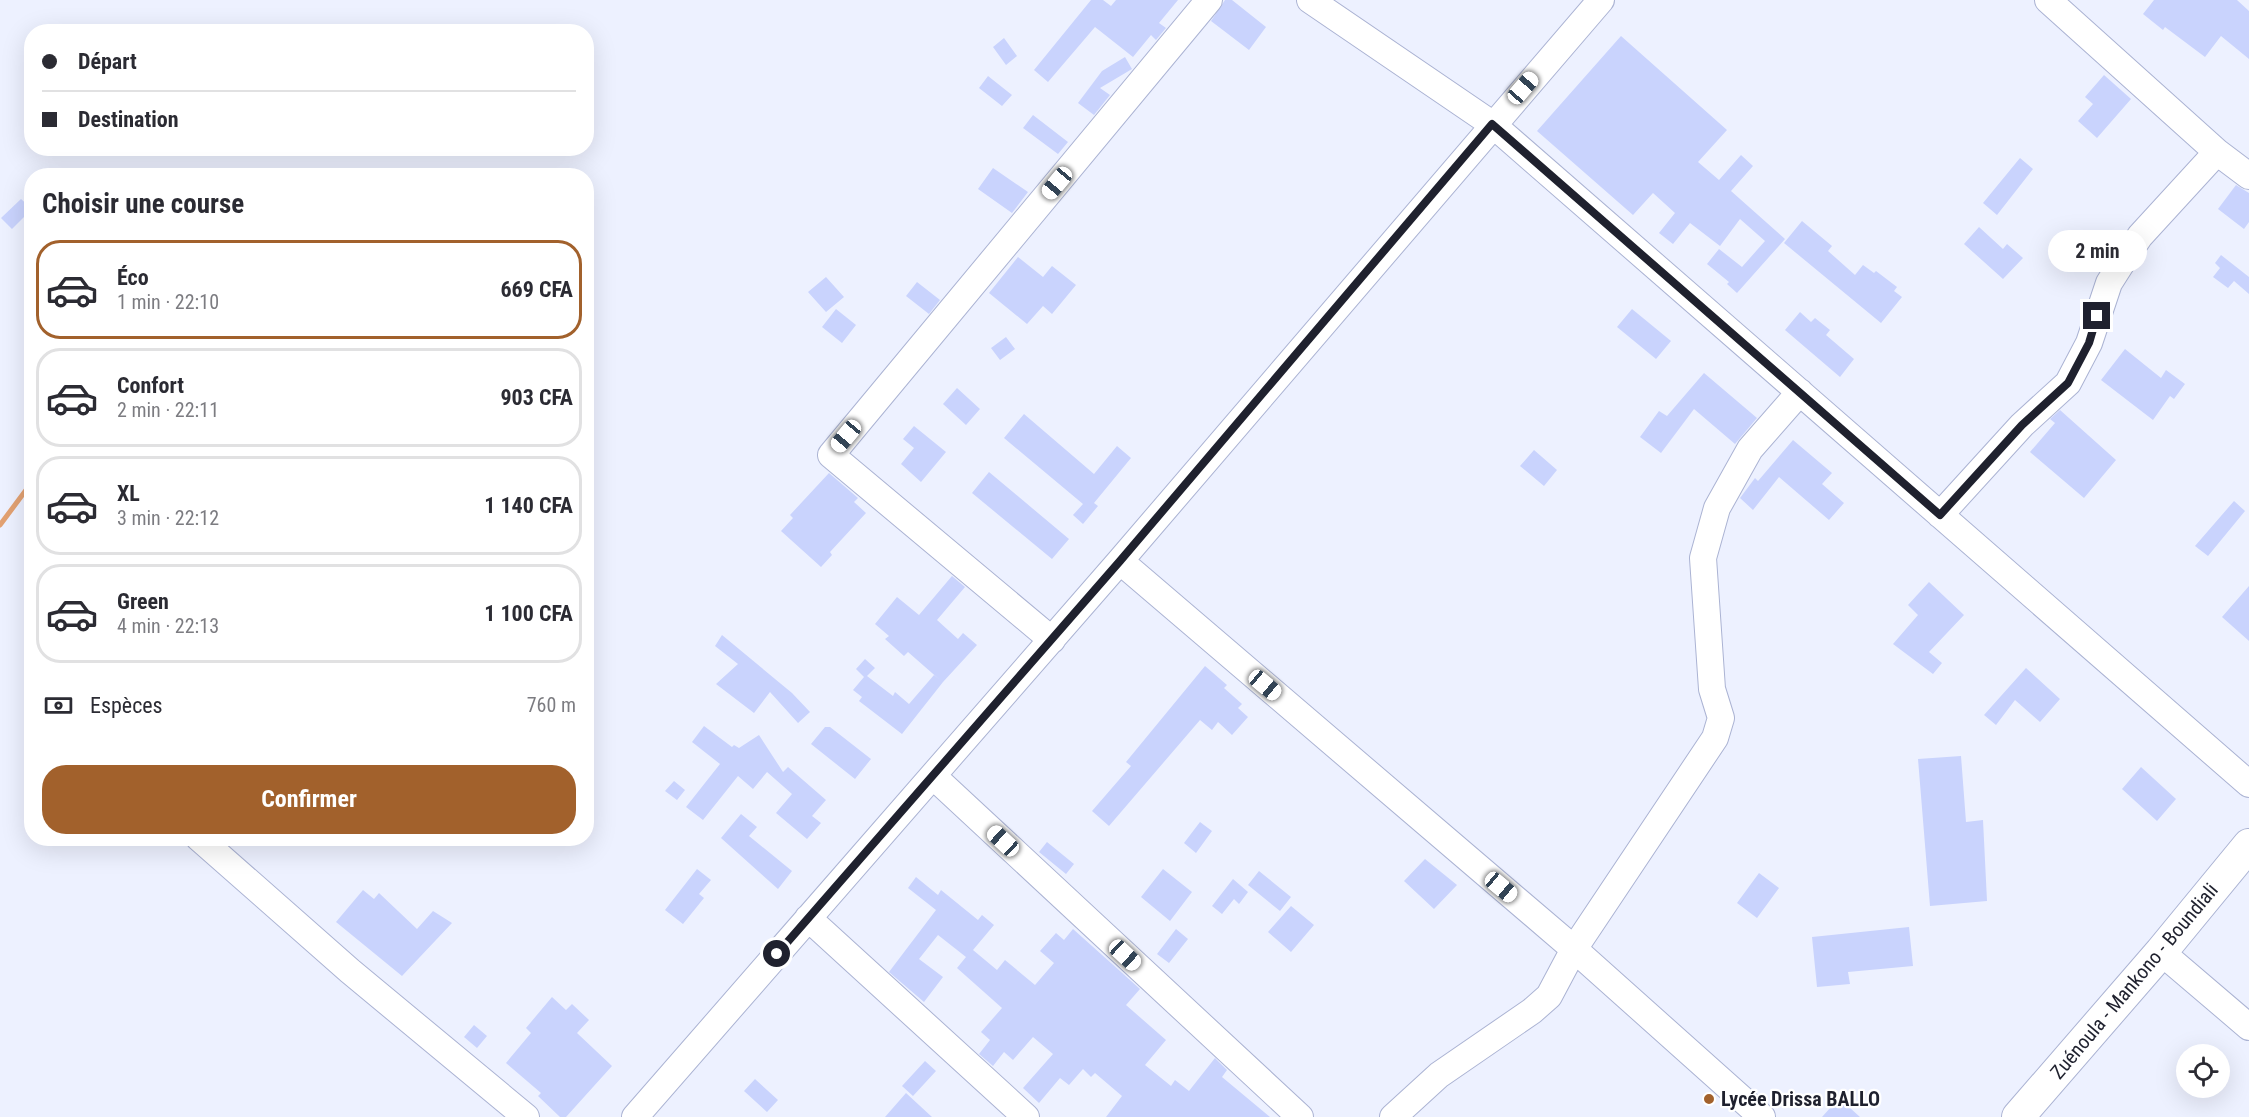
<!DOCTYPE html>
<html lang="fr">
<meta charset="utf-8">
<style>
:root{--surface:#fff;--page:#f2f2f3;--text:#2b2b33;--muted:#7c7c81;--line:#e1e1e2;--accent:#a2612c}
body{margin:0;font-family:"Roboto Condensed",sans-serif;background:var(--page);color:var(--text);height:100vh;display:flex;flex-direction:column;font-size:22px;white-space:nowrap}
*{box-sizing:border-box;margin:0}
p{font-size:20px;color:var(--muted)}
.icon{flex:none;width:33px;height:33px;fill:none;stroke:currentColor;stroke-width:2;stroke-linecap:round;stroke-linejoin:round}
.map{position:relative;flex:1;overflow:hidden}
.side{position:absolute;left:24px;top:168px;width:570px;height:678px;display:flex;flex-direction:column;background:var(--surface);border-radius:24px;box-shadow:0 6px 24px #0002}
.side>*{flex:none}
.banner{position:absolute;left:24px;top:24px;width:570px;height:132px;border-radius:24px;box-shadow:0 6px 24px #0002;display:grid;align-content:center;height:132px;padding:0 18px;background:var(--surface)}
.tools{position:absolute;left:2176px;top:1044px;display:grid;gap:12px}
.tools a{display:grid;place-items:center;width:54px;height:54px;border-radius:50%;background:var(--surface);box-shadow:0 6px 24px #0002;font-size:30px}
.end{position:absolute;width:27px;height:27px;margin:-14px;border:8px solid #1f212e;background:#fff;box-shadow:0 0 0 3px #fff}
.from{border-radius:50%}
.bubble{position:absolute;height:42px;border-radius:21px;background:var(--surface);box-shadow:0 6px 24px #0002;font-size:20px;font-weight:700;line-height:42px;text-align:center}
.car{position:absolute;width:18px;height:36px;margin:-18px -9px;border-radius:8px;box-shadow:0 0 4px 2px #0007;background:linear-gradient(#fff 24%,#345 0 40%,#fff 0 76%,#345 0 86%,#fff 0)}
.banner b{display:flex;align-items:center;gap:21px;height:57px;font-size:22px}
.banner b+b{border-top:2px solid var(--line)}
.banner i{width:15px;height:15px;background:var(--text)}
ul{padding:0;list-style:none}
li{display:flex;align-items:center;gap:18px;height:99px;margin:0 12px 9px;padding:0 6px;border:3px solid var(--line);border-radius:24px}
li div{flex:1}
li b{display:block;font-size:22px}
li em{font-style:normal;font-weight:700}
li.current{border-color:var(--accent)}
li>.icon{width:54px;height:54px;stroke-width:1.5}
h2{padding:0 18px;font-size:27px;line-height:72px}
.pay{display:flex;align-items:center;gap:15px;height:66px;padding:0 18px;font-size:22px}
.pay p{margin-inline-start:auto}
.action{display:flex;gap:12px;margin-top:auto;padding:12px 18px}
.action a{flex:1;height:69px;border-radius:24px;background:var(--accent);color:#fff;font-size:24px;font-weight:700;line-height:69px;text-align:center}
.map>svg:first-child{display:block}
</style>
<div class="map">
<svg width="2249" height="1117" viewBox="0 0 2249 1117">
<rect width="100%" height="100%" fill="#edf1ff"/>
<g fill="none" stroke-linecap="round" stroke-linejoin="round">
<path stroke="#e2a172" stroke-width="5" d="M0,525L32,482"/>
</g>
<path fill="#c9d3fd" d="M1091,0H1103L1111,6L1116,0H1178L1159,23L1166,28L1156,40L1151,35L1133,57L1095,27L1048,82L1034,70Z
M1225,0H1232L1266,27L1249,50L1211,21Z
M2154,0H2237L2249,11V59L2221,36L2205,57L2165,27L2163,30L2143,14Z
M1621,36L1727,130L1698,162L1719,180L1741,155L1753,166L1731,191L1785,239L1737,293L1727,284L1729,282L1707,264L1719,249L1742,267L1765,241L1740,219L1720,246L1690,223L1673,244L1659,233L1675,213L1653,193L1633,215L1537,131Z
M1004,38L1017,56L1006,65L993,47Z
M1125,57L1132,69L1100,88L1110,95L1094,115L1078,103L1102,71Z
M2104,75L2131,99L2097,138L2078,121L2093,104L2085,97Z
M988,76L1012,95L1002,106L979,88Z
M1033,115L1068,142L1058,154L1023,128Z
M2020,158L2033,169L1997,215L1983,203Z
M993,168L1028,192L1012,213L978,189Z
M2236,185L2249,193V222L2244,229L2218,209Z
M21,199L32,209L12,229L1,218Z
M1802,221L1832,246L1828,251L1855,275L1863,265L1874,273L1876,271L1897,287L1894,291L1902,297L1881,323L1784,243Z
M1979,227L2003,249L2007,244L2023,258L2003,279L1964,244Z
M2221,255L2249,277V294L2234,281L2228,288L2213,277L2220,268L2215,263Z
M1018,257L1043,277L1052,266L1076,285L1052,314L1043,306L1027,324L989,293Z
M826,277L844,297L826,312L808,292Z
M917,282L940,300L929,314L906,296Z
M836,309L856,325L842,343L822,327Z
M1632,309L1671,341L1656,359L1617,327Z
M1800,312L1811,322L1815,318L1830,330L1826,335L1854,359L1840,377L1785,330Z
M1006,337L1015,349L1000,360L991,348Z
M2125,349L2161,378L2166,370L2185,384L2174,399L2170,396L2153,420L2101,380Z
M1704,373L1757,418L1735,444L1694,409L1661,453L1640,437L1659,411L1667,416Z
M957,388L980,409L966,425L943,404Z
M2060,410L2116,460L2084,498L2030,452L2055,423L2050,419Z
M1024,414L1094,474L1117,446L1131,458L1094,503L1098,506L1083,524L1073,515L1083,504L1004,438Z
M914,426L946,452L921,482L901,464L914,448L903,439Z
M1793,440L1832,473L1822,484L1844,503L1829,520L1779,477L1753,510L1740,498L1755,478L1758,481Z
M1534,450L1557,470L1544,486L1520,466Z
M989,472L1069,539L1052,559L972,493Z
M829,473L858,498L854,502L866,513L830,552L832,555L821,567L781,531L793,518L790,515Z
M2234,501L2245,511L2208,556L2195,546Z
M952,576L965,587L937,620L958,639L963,633L977,645L943,682L902,734L859,701L862,697L853,690L864,677L856,669L865,659L875,668L867,676L893,696L895,692L909,704L934,675L940,680L908,652L904,656L885,639L889,636L875,624L897,597L919,615Z
M1929,582L1964,615L1929,652L1942,663L1933,674L1893,644L1918,615L1908,605Z
M2249,586V641L2222,617Z
M722,635L792,693L810,712L798,723L770,692L754,713L716,684L738,664L715,646Z
M1205,666L1227,685L1224,688L1242,704L1238,708L1248,717L1232,735L1218,722L1212,730L1200,720L1109,826L1092,811L1131,766L1126,762Z
M2026,668L2060,699L2040,722L2015,700L1996,725L1984,715Z
M704,726L732,747L734,745L739,748L759,735L783,772L788,767L826,800L812,816L821,823L807,839L776,813L792,794L767,772L753,789L738,776L703,820L686,807L720,764L692,742Z
M825,727H830L871,759L855,779L811,744Z
M1961,756L1966,822L1983,820L1987,901L1930,906L1918,759Z
M2141,767L2176,799L2157,821L2122,789Z
M674,781L685,790L677,800L665,791Z
M741,814L757,827L749,836L792,871L778,889L721,838Z
M1200,822L1212,831L1196,853L1184,843Z
M1047,842L1074,864L1066,874L1039,852Z
M1425,859L1457,885L1434,909L1404,881Z
M697,869L711,880L699,894L704,898L683,924L665,910Z
M1163,869L1192,892L1170,921L1141,897Z
M1259,871L1291,897L1280,911L1248,885Z
M1759,873L1779,888L1757,918L1737,903Z
M916,877L938,895L941,890L978,920L982,915L994,925L973,950L997,970L1005,960L1035,985L1054,963L1040,951L1056,933L1064,940L1073,929L1140,989L1126,1005L1166,1040L1145,1065L1171,1086L1175,1080L1189,1091L1215,1058L1227,1070L1222,1077L1270,1117H1106L1122,1096L1095,1073L1091,1077L1083,1069L1069,1085L1060,1078L1039,1103L1023,1088L1053,1054L1033,1037L1013,1060L1004,1052L993,1066L979,1054L990,1040L981,1032L1002,1008L957,968L966,957L938,935L919,959L943,977L924,1002L889,972L936,910L908,888Z
M1233,879L1248,892L1239,904L1234,899L1222,914L1212,906Z
M363,890L374,899L379,893L417,929L433,911L452,923L402,976L336,922Z
M1291,906L1314,925L1291,952L1268,932Z
M1909,927L1913,966L1848,972L1850,984L1817,987L1812,937Z
M1176,929L1188,939L1169,963L1157,954Z
M552,997L566,1010L572,1004L589,1020L577,1033L612,1066L566,1117H560L538,1096L541,1093L506,1063L531,1033L526,1028Z
M474,1025L487,1036L477,1048L464,1037Z
M925,1061L936,1071L913,1096L902,1086Z
M755,1079L778,1100L767,1112L744,1091Z
M906,1093L932,1117H885Z
M1839,1098L1860,1117H1822Z"/>
<g fill="none" stroke-linecap="round" stroke-linejoin="round">
<g stroke="#abb3d3" stroke-width="28">
<path id="minor" d="M1310,0L1492,124L2249,784
M2048,0L2217,152L2249,176
M1940,515L2022,425L2068,383L2089,343L2109,283L2123,261L2140,236L2217,152
M1120,561L1574,949L1762,1117
M1052,640L831,455L1209,0
M933,776L1300,1117
M199,838L350,971L526,1117
M808,918L1026,1117
M2161,952L2249,1027
M635,1117L1120,561L1601,0
M1393,1117L1439,1075L1532,1011L1549,996L1574,949L1715,738L1721,718L1712,689L1703,558L1717,508L1750,449L1800,392"/>
</g>
<g stroke="#abb3d3" stroke-width="34">
<path id="major" d="M2018,1117L2161,952L2249,845"/>
</g>
<use href="#minor" stroke="#fff" stroke-width="26"/>
<use href="#major" stroke="#fff" stroke-width="32"/>
</g>
<g fill="none" stroke-linecap="round" stroke-linejoin="round">
<path stroke="#1f212e" stroke-width="8" d="M777,954L1120,561L1492,124L1940,515L2022,425L2068,383L2089,343L2097,316"/>
</g>
<circle fill="#a2612c" stroke="#fff" stroke-width="2" cx="1709" cy="1099" r="6"/>
<g text-anchor="middle" stroke-width="4.5" stroke-linejoin="round" paint-order="stroke">
<g font-size="20" fill="#1f212e" stroke="#fff">
<text transform="translate(2134 981) rotate(-50)" y="7">Zuénoula - Mankono - Boundiali</text>
</g>
<g font-size="20" font-weight="bold" fill="#1f212e" stroke="#fff" text-anchor="start">
<text x="1721" y="1106">Lycée Drissa BALLO</text>
</g>
</g>
</svg>
<div class="tools">
<a><svg class="icon" aria-label="locate" viewBox="0 0 24 24"><circle cx="12" cy="12" r="6"/><path d="M12 2v4M12 18v4M2 12h4M18 12h4"/></svg></a>
</div>
<i class="end from" style="left:777px;top:954px"></i>
<i class="end" style="left:2097px;top:316px"></i>
<div class="bubble" style="left:2048px;top:230px;width:99px">2 min</div>
<i class="car" style="left:1523px;top:88px;rotate:41deg"></i>
<i class="car" style="left:1057px;top:183px;rotate:220deg"></i>
<i class="car" style="left:846px;top:436px;rotate:220deg"></i>
<i class="car" style="left:1265px;top:685px;rotate:130deg"></i>
<i class="car" style="left:1003px;top:841px;rotate:313deg"></i>
<i class="car" style="left:1501px;top:887px;rotate:130deg"></i>
<i class="car" style="left:1125px;top:955px;rotate:133deg"></i>
<div class="banner">
<b><i class="from"></i>Départ</b>
<b><i></i>Destination</b>
</div>
<section class="side">
<h2>Choisir une course</h2>
<ul>
<li class="current"><svg class="icon" aria-label="car" viewBox="0 0 24 24"><path d="M5 17H2v-5l4-1 3-4h7l3 4 3 1v5h-3M9 17h6M6 11h13"/><circle cx="7" cy="17" r="2"/><circle cx="17" cy="17" r="2"/></svg><div><b>Éco</b><p>1 min · 22:10</p></div><em>669 CFA</em></li>
<li><svg class="icon" aria-label="car" viewBox="0 0 24 24"><path d="M5 17H2v-5l4-1 3-4h7l3 4 3 1v5h-3M9 17h6M6 11h13"/><circle cx="7" cy="17" r="2"/><circle cx="17" cy="17" r="2"/></svg><div><b>Confort</b><p>2 min · 22:11</p></div><em>903 CFA</em></li>
<li><svg class="icon" aria-label="car" viewBox="0 0 24 24"><path d="M5 17H2v-5l4-1 3-4h7l3 4 3 1v5h-3M9 17h6M6 11h13"/><circle cx="7" cy="17" r="2"/><circle cx="17" cy="17" r="2"/></svg><div><b>XL</b><p>3 min · 22:12</p></div><em>1 140 CFA</em></li>
<li><svg class="icon" aria-label="car" viewBox="0 0 24 24"><path d="M5 17H2v-5l4-1 3-4h7l3 4 3 1v5h-3M9 17h6M6 11h13"/><circle cx="7" cy="17" r="2"/><circle cx="17" cy="17" r="2"/></svg><div><b>Green</b><p>4 min · 22:13</p></div><em>1 100 CFA</em></li>
</ul>
<div class="pay"><svg class="icon" aria-label="cash" viewBox="0 0 24 24"><path d="M3 7h18v10H3z"/><circle cx="12" cy="12" r="2"/></svg>Espèces<p>760 m</p></div>
<div class="action"><a>Confirmer</a></div>
</section>
</div>
